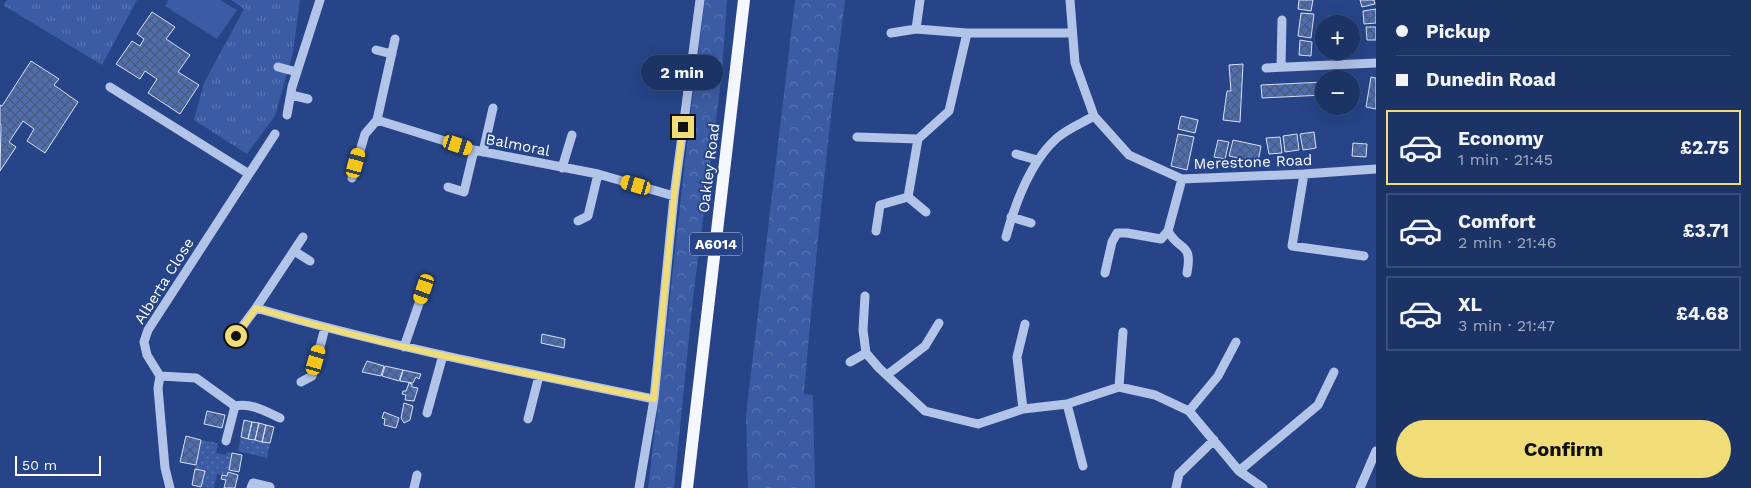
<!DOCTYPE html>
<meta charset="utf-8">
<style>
:root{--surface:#1c3365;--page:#253b6b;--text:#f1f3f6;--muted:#a0aabf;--line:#3a4e79;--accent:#f1dd77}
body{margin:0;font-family:"Work Sans",sans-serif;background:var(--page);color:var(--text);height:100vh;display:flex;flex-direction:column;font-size:19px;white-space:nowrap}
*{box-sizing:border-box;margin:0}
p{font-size:16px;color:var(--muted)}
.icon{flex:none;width:28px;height:28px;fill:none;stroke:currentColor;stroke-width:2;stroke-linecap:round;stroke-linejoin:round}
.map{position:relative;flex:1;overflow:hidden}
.side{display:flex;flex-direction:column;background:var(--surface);width:375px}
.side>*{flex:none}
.top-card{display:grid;align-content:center;height:110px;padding:0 20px;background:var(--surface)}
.tools{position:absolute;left:1315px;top:15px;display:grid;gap:10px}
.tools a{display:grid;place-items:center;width:45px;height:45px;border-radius:50%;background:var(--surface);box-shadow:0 5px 20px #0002,0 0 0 1px var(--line);font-size:25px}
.scale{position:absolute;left:15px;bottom:12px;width:86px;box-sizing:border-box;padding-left:5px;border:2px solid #fff;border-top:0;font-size:14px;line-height:18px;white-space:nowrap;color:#fff;-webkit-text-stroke:4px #264487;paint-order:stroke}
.end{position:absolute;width:22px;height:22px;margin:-11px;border:6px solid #f1dd77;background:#111;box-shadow:0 0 0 2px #111}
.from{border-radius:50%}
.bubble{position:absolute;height:35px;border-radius:18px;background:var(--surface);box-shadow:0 5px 20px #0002,0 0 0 1px var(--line);font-size:16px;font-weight:700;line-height:35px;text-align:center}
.car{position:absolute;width:15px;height:30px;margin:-15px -8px;border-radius:6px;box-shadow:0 0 4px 1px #0007;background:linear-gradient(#f5c518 24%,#345 0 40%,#f5c518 0 76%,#345 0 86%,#f5c518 0)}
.top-card b{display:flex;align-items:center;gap:18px;height:48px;font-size:19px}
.top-card b+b{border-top:1px solid var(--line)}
.top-card i{width:12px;height:12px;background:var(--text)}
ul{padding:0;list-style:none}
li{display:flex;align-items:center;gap:15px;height:75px;margin:0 10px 8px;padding:0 10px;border:2px solid var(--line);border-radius:0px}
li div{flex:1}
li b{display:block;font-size:19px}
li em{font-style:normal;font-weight:700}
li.on{border-color:var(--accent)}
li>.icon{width:45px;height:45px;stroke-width:1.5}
.primary-button{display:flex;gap:10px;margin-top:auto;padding:10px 20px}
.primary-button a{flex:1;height:58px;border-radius:30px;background:var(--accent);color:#111;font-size:20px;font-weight:700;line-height:58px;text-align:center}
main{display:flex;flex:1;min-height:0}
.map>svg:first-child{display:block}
</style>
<main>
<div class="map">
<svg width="1376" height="488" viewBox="0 0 1376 488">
<defs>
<pattern id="forest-crowns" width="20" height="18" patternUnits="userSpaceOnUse" patternTransform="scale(1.25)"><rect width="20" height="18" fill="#3b5ca4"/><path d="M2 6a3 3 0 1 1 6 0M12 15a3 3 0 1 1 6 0" fill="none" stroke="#5874b2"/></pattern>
<pattern id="park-tufts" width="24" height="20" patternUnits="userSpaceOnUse" patternTransform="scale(1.25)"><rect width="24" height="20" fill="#3b5ca4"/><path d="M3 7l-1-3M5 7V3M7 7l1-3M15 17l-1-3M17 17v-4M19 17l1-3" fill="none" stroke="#5874b2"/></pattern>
<pattern id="garden-dots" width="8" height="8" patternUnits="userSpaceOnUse" patternTransform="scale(1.25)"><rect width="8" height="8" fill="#3b5ca4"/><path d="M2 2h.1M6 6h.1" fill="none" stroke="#5874b2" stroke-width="1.8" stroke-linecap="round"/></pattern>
<pattern id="building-cross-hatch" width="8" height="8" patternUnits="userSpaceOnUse" patternTransform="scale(1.25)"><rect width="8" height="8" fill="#4f6eaf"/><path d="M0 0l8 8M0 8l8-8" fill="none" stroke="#4d5b79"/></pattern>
</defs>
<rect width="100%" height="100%" fill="#264487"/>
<path fill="#3b5ca4" d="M168,0H220L237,10L217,39L165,6Z"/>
<path fill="url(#forest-crowns)" d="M705,0H727L722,73L693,298L674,488H648C668,325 683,162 705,0Z
M795,0H845C828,131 815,263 804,394L813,395L815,488H748L746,415Z"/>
<path fill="url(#park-tufts)" d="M7,0H137L102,65L3,5Z
M231,0H300L293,52L275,116L247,154L194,120L204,83L244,9Z"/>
<path fill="url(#garden-dots)" d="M241,437L270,443L267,458L238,451Z
M201,440L218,443L216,453L226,455L227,452L232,453L227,476L217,474L214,488L201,487L205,472L195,469Z"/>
<path fill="url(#building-cross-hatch)" stroke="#d6e0f7" d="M1299,0H1313L1311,11L1298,9Z
M1360,0H1374L1375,4L1362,7Z
M1376,9V23L1364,24L1363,11Z
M152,12L175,27L166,39L190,55L178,72L199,85L180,114L148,93L157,79L145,71L140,79L116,64L132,41L140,46L144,39L137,34Z
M1301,13L1314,14L1311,38L1298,36Z
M1366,27H1376V40H1367Z
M1300,40L1312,42L1311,56L1299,55Z
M31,61L59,79L54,85L78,102L45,153L27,141L34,129L23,121L9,142L16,147L0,171L1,125L0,124V105L2,106Z
M1243,64L1240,122L1223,120L1227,91H1231L1229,65Z
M1371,77L1376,78V109L1366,107Z
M1324,82V95L1262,98L1261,85Z
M1181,116L1198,120L1195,133L1178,129Z
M1314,132L1316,148L1303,150L1300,134Z
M1178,134L1194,137L1187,170L1171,166Z
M1297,134L1299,150L1285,152L1283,136Z
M1280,137L1282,153L1269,154L1266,138Z
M1218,140L1229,142L1225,159L1214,157Z
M1233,140L1261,146L1258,162L1229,156Z
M1353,143L1367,144L1366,157L1352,156Z
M542,334L565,339L564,348L541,343Z
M367,361L384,366L381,376L362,372Z
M385,366L403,370L399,381L382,376Z
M403,370L421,374L419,379L416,377L413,383L400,381Z
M409,383L412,384V387L418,388L414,401L405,400L406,395L402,394L403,391H406Z
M404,403L413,406L410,420L404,423L401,418Z
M207,411L225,415L222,428L204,424Z
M384,412L399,418L396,428L384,425L385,419L382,418Z
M244,420L252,422L248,439L241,437Z
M252,422L259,423L255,440L248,439Z
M259,423L266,425L262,442L255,440Z
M266,425L274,427L270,443L262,442Z
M186,436L201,440L196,465L180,462Z
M232,453L242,455L239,472L229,470Z
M195,469L205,471L201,487L192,485Z
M228,472L238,475L235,488H224L226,480L221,479L222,475L227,476Z"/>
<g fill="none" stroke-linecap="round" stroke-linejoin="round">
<path stroke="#b2c4e8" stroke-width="9" d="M920,0L916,29L967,33
M1070,0L1075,63L1094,116L1129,155L1182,179L1304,174L1376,169
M891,33L916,29
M395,39L377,120L474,150L598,174L674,196
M376,50L392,54
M278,67L297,72
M1281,67L1282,20
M1266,68L1376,63
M110,87L249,174
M291,95L308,99
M287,115L292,87L320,0
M857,137L918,139
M483,152L493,108
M1016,154L1037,160
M562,168L572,135
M1304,174L1292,246L1364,256
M352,178L365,134L377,120
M448,187L464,192L474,150
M926,212L908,197L918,139L949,111L967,33H1072
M1011,217L1031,223
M578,221L588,216L598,174
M876,231L880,205L908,197
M1168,231C1179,252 1193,241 1187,273
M303,237L256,308C386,346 521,372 654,399
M1006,237C1015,204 1031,161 1057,138C1067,129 1082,123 1094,116
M294,251L310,261
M1105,273L1112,242L1117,233H1127L1161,239L1168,231L1182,179
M865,296L863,330L866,353L879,368L925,411L978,424L1023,409L1067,404L1119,387L1155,395L1189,411L1239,471L1263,488
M236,335L256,308
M404,347L424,289
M850,362L866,353
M887,375L925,346L939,323
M160,376L196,378L235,406L226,441
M301,382L312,376L325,328
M1119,387L1123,332
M1067,404L1083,466
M235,406C252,403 265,411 280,418
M1023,409L1017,357L1025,324
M1189,411L1218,376L1236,342
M427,413L443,355
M528,419L539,376
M1239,471L1318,405L1334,372
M170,488L165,468L158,388L160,376L147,355L144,342L148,330L275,134
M251,488L253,483L270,487
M414,488L417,475
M639,488L654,399L674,196L700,0
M1176,488L1179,474L1214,440
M1360,488L1376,451"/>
<path stroke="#f4f7fe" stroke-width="12" d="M687,488L744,0"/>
</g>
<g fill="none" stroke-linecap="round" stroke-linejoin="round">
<path stroke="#f1dd77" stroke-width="6" d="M236,336L256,308C386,347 521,372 654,399L674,196L683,127"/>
</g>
<g text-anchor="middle" stroke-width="4" stroke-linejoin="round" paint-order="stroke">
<rect fill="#264487" stroke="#bec7db" stroke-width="1" x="690" y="232.5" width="52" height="23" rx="4"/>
<g font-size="14" font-weight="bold" fill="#fff">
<text x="716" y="249">A6014</text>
</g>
<g font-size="15" fill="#fff" stroke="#264487">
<text transform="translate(518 145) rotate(11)" y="5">Balmoral</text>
<text transform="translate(1253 162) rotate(-2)" y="5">Merestone Road</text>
<text transform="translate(709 168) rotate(-83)" y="5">Oakley Road</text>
<text transform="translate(164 281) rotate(-58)" y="5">Alberta Close</text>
</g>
</g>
</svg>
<div class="tools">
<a>+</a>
<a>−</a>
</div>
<div class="scale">50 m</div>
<i class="end from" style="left:236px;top:336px"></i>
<i class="end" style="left:683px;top:127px"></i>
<div class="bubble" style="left:641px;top:55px;width:82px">2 min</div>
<i class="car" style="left:458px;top:145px;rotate:108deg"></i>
<i class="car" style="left:356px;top:163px;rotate:15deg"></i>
<i class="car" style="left:636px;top:185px;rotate:286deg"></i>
<i class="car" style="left:424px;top:289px;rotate:199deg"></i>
<i class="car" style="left:316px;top:360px;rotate:16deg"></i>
</div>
<section class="side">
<div class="top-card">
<b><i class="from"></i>Pickup</b>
<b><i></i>Dunedin Road</b>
</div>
<ul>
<li class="on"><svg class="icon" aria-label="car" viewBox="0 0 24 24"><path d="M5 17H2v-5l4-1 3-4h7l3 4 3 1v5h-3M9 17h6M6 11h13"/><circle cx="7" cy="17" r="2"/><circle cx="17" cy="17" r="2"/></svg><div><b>Economy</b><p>1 min · 21:45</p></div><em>£2.75</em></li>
<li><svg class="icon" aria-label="car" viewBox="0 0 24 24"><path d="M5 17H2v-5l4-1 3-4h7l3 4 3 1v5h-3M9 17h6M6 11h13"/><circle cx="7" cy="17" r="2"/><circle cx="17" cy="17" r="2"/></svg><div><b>Comfort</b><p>2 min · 21:46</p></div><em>£3.71</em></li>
<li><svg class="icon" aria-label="car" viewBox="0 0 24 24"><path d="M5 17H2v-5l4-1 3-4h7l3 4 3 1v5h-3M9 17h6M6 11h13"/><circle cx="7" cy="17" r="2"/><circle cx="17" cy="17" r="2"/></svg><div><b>XL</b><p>3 min · 21:47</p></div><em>£4.68</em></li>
</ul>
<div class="primary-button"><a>Confirm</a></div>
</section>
</main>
